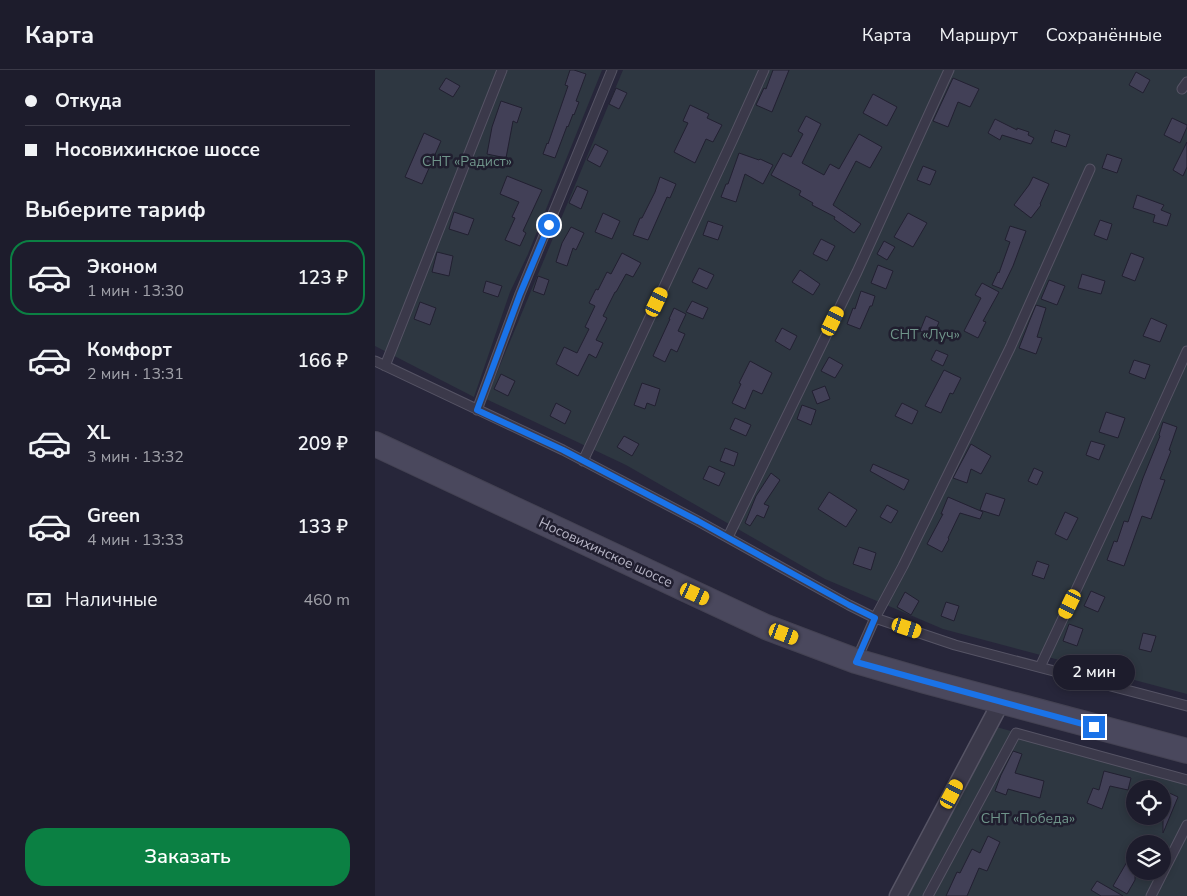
<!DOCTYPE html>
<html lang="ru">
<meta charset="utf-8">
<style>
:root{--surface:#1d1c2c;--page:#252534;--text:#f1f3f6;--muted:#a0a1a9;--line:#3b3a48;--accent:#0b8043}
body{margin:0;font-family:"Nunito Sans",sans-serif;background:var(--page);color:var(--text);height:100vh;display:flex;flex-direction:column;font-size:19px;white-space:nowrap}
*{box-sizing:border-box;margin:0}
p{font-size:16px;color:var(--muted)}
.icon{flex:none;width:28px;height:28px;fill:none;stroke:currentColor;stroke-width:2;stroke-linecap:round;stroke-linejoin:round}
.map{position:relative;flex:1;overflow:hidden}
.side{display:flex;flex-direction:column;background:var(--surface);width:375px}
.side>*{flex:none}
.top-card{display:grid;align-content:center;height:110px;padding:0 25px;background:var(--surface)}
.fabs{position:absolute;left:751px;top:710px;display:grid;gap:10px}
.fabs a{display:grid;place-items:center;width:45px;height:45px;border-radius:50%;background:var(--surface);box-shadow:0 2px 8px #0003,0 0 0 1px var(--line);font-size:25px}
.end{position:absolute;width:22px;height:22px;margin:-11px;border:6px solid #1a73e8;background:#fff;box-shadow:0 0 0 2px #fff}
.from{border-radius:50%}
.bubble{position:absolute;height:35px;border-radius:18px;background:var(--surface);box-shadow:0 2px 8px #0003,0 0 0 1px var(--line);font-size:16px;font-weight:600;line-height:35px;text-align:center}
.car{position:absolute;width:15px;height:30px;margin:-15px -8px;border-radius:6px;box-shadow:0 0 4px 1px #0007;background:linear-gradient(#f5c518 24%,#345 0 40%,#f5c518 0 76%,#345 0 86%,#f5c518 0)}
.top-card b{display:flex;align-items:center;gap:18px;height:48px;font-size:19px}
.top-card b+b{border-top:1px solid var(--line)}
.top-card i{width:12px;height:12px;background:var(--text)}
ul{padding:0;list-style:none}
li{display:flex;align-items:center;gap:15px;height:75px;margin:0 10px 8px;padding:0 15px;border:2px solid transparent;border-radius:20px}
li div{flex:1}
li b{display:block;font-size:19px}
li em{font-style:normal;font-weight:600}
li.active{border-color:var(--accent)}
li>.icon{width:45px;height:45px;stroke-width:1.5}
h2{padding:0 25px;font-size:22px;line-height:60px}
.pay{display:flex;align-items:center;gap:12px;height:55px;padding:0 25px;font-size:19px}
.pay p{margin-inline-start:auto}
.cta{display:flex;gap:10px;margin-top:auto;padding:10px 25px}
.cta a{flex:1;height:58px;border-radius:20px;background:var(--accent);color:#fff;font-size:20px;font-weight:600;line-height:58px;text-align:center}
header{display:flex;align-items:center;gap:30px;box-sizing:border-box;height:70px;padding:0 25px;background:var(--surface);border-bottom:1px solid var(--line)}
header strong{font-size:24px}
nav{display:flex;gap:28px;margin-inline-start:auto;font-size:18px}
main{display:flex;flex:1;min-height:0}
.map>svg:first-child{display:block}
</style>
<header>
<strong>Карта</strong>
<nav><a>Карта</a><a>Маршрут</a><a>Сохранённые</a></nav>
</header>
<main>
<section class="side">
<div class="top-card">
<b><i class="from"></i>Откуда</b>
<b><i></i>Носовихинское шоссе</b>
</div>
<h2>Выберите тариф</h2>
<ul>
<li class="active"><svg class="icon" aria-label="car" viewBox="0 0 24 24"><path d="M5 17H2v-5l4-1 3-4h7l3 4 3 1v5h-3M9 17h6M6 11h13"/><circle cx="7" cy="17" r="2"/><circle cx="17" cy="17" r="2"/></svg><div><b>Эконом</b><p>1 мин · 13:30</p></div><em>123 ₽</em></li>
<li><svg class="icon" aria-label="car" viewBox="0 0 24 24"><path d="M5 17H2v-5l4-1 3-4h7l3 4 3 1v5h-3M9 17h6M6 11h13"/><circle cx="7" cy="17" r="2"/><circle cx="17" cy="17" r="2"/></svg><div><b>Комфорт</b><p>2 мин · 13:31</p></div><em>166 ₽</em></li>
<li><svg class="icon" aria-label="car" viewBox="0 0 24 24"><path d="M5 17H2v-5l4-1 3-4h7l3 4 3 1v5h-3M9 17h6M6 11h13"/><circle cx="7" cy="17" r="2"/><circle cx="17" cy="17" r="2"/></svg><div><b>XL</b><p>3 мин · 13:32</p></div><em>209 ₽</em></li>
<li><svg class="icon" aria-label="car" viewBox="0 0 24 24"><path d="M5 17H2v-5l4-1 3-4h7l3 4 3 1v5h-3M9 17h6M6 11h13"/><circle cx="7" cy="17" r="2"/><circle cx="17" cy="17" r="2"/></svg><div><b>Green</b><p>4 мин · 13:33</p></div><em>133 ₽</em></li>
</ul>
<div class="pay"><svg class="icon" aria-label="cash" viewBox="0 0 24 24"><path d="M3 7h18v10H3z"/><circle cx="12" cy="12" r="2"/></svg>Наличные<p>460 m</p></div>
<div class="cta"><a>Заказать</a></div>
</section>
<div class="map">
<svg width="812" height="826" viewBox="0 0 812 826">
<rect width="100%" height="100%" fill="#27263a"/>
<path fill="#2e3741" fill-rule="evenodd" d="M0,0H227L153,184L135,222L99,327L0,276Z
M248,0H812V624L568,559L450,509L251,395L111,329Z
M614,655L812,710V826H523ZM760,719H788V746H760ZM760,774H788V801H760Z"/>
<path fill="#424057" stroke="#222031" d="M195,0H199L211,4L201,31L204,32L199,45L198,44L193,57L192,56L180,88L168,84L172,73L173,74L193,16L190,15Z
M398,0H414L397,42L381,35L389,18L391,19Z
M761,2L775,10L768,23L754,15Z
M71,8L85,16L78,27L64,19Z
M578,8L604,19L595,37L583,32L573,57L558,51Z
M241,18L252,23L244,39L234,34Z
M498,24L522,37L512,56L488,43Z
M126,31L147,38L142,53L138,51L131,88L112,84L117,57Z
M315,35L334,44L332,48L347,55L338,72L331,69L320,93L299,82L313,53L308,51Z
M431,46L446,54L427,93L449,105L455,94L464,99L484,64L507,77L495,98L481,91L458,135L486,154L479,163L459,149L460,147L437,135L438,133L424,125L426,121L396,105L408,83L416,87L428,64L423,61Z
M797,48L812,55V57L805,73L789,65Z
M620,49L642,60V58L654,62L653,65L659,68L656,74L627,65L625,70L613,63Z
M680,60L695,65L691,77L676,72Z
M49,63L66,71L47,114L30,107Z
M812,72V97L808,106L798,100Z
M220,74L233,81L225,97L212,90Z
M364,83L384,90L385,89L398,95L388,114L370,104L361,132L346,127L351,114H353Z
M732,84L747,89L742,103L727,98Z
M548,96L561,101L555,115L542,110Z
M132,106L167,120L148,161L151,163L145,176L130,170L140,148L137,147L144,132L125,124Z
M285,107L301,114L295,128L292,127L273,170L258,165L265,148H267L280,122Z
M658,107L674,114L665,134L666,135L656,148L639,135L654,115Z
M202,116L213,121L206,139L194,133Z
M762,125L789,135L786,140L796,144L792,156L778,152L780,145L758,138Z
M79,142L99,149L93,165L74,159Z
M228,143L245,151L237,169L220,162Z
M533,143L552,153L538,177L519,167Z
M725,150L737,154L732,170L719,165Z
M333,151L348,156L343,170L328,165Z
M635,156L651,161L638,196L627,219L617,215L623,202L624,203L635,172L630,170Z
M196,157L209,163L201,180L198,178L192,196L181,192L187,173Z
M446,169L460,176L452,191L438,184Z
M509,171L520,177L512,190L502,184Z
M62,182L78,186L74,206L57,202Z
M247,183L266,193L258,207L251,204L241,222H240L228,246L232,248L221,270L228,273L221,288L214,284L203,306L181,294L189,277L202,283L214,259L210,257L220,236L214,233L221,219L223,220L232,202L236,204Z
M756,183L769,188L760,211L747,206Z
M503,195L518,201L511,219L496,213Z
M324,198L339,205L332,219L317,212Z
M425,200L445,214L438,225L417,212Z
M707,204L730,211L726,224L703,218Z
M163,206L174,210L169,225L158,221Z
M674,210L690,216L682,235L666,229Z
M111,211L127,216L123,227L108,222Z
M607,213L624,222L608,251L611,252L603,268L589,261L606,228L600,225Z
M486,221L500,226L497,236H495L485,259L472,254L478,238L480,239Z
M317,231L333,238L328,249L311,242Z
M45,232L61,238L55,255L39,249Z
M661,235L671,238L662,267L667,268L661,284L644,278L654,252Z
M299,238L311,244L303,261L310,264L302,282L296,279L290,292L278,286L295,249H294Z
M551,246L564,252L558,266L545,261Z
M776,248L792,255L785,272L768,266Z
M407,258L422,266L415,280L400,271Z
M561,280L573,285L568,296L556,290Z
M454,287L468,295L460,308L446,301Z
M759,290L775,295L770,309L754,303Z
M375,291L397,303L387,324L378,320L370,339L357,333L366,314L364,313Z
M569,300L586,308L578,324L575,323L566,343L550,336Z
M126,304L140,311L133,326L119,319Z
M267,313L285,319L280,336L272,333L270,339L259,335Z
M450,316L455,329L442,334L437,321Z
M181,333L196,341L190,354L175,346Z
M527,333L543,341L537,354L520,346Z
M427,335L441,340L436,355L422,349Z
M731,342L750,348L743,368L724,362Z
M360,348L376,355L371,366L355,359Z
M788,352L802,357L794,380L796,381L785,409L790,410L776,449L767,446L749,496L732,490L739,471L742,472L749,451L753,452L768,408L785,366L784,365Z
M249,366L264,374L257,386L242,377Z
M716,371L730,375L724,390L711,385Z
M596,374L616,386L606,404L596,399L592,413L578,408Z
M350,378L363,383L359,396L345,391Z
M498,394L534,410L529,420L495,401Z
M334,396L350,403L344,416L328,409Z
M659,398L668,402L662,415L653,411Z
M396,403L405,410L389,434L394,436L389,448L382,445L375,456L370,453L381,426Z
M454,422L482,440L471,457L443,439Z
M611,423L630,429L624,446L605,440Z
M573,427L608,442L605,449L585,443L573,468L574,469L567,482L552,474L568,444H566Z
M512,435L523,441L516,453L505,447Z
M690,442L703,448L692,470L680,464Z
M484,477L501,483L496,500L478,494Z
M662,491L674,495L669,509L657,505Z
M716,521L730,527L723,542L709,536Z
M530,522L544,531L536,545L522,537Z
M571,532L584,536L579,551L566,546Z
M694,554L708,559L702,576L688,571Z
M768,563L781,566L776,582L764,579Z
M638,681L647,684L640,703L669,711L665,728L633,719L631,725L620,721L626,705Z
M729,701L756,708L753,720L735,716L727,739L712,733L718,718L724,720Z
M788,720L803,727L788,763Z
M613,766L625,772L612,801L604,798L592,826H571L582,802L585,803L597,779L605,783Z
M760,778V810L752,824L738,816Z
M722,811L748,826H726L716,820Z"/>
<g fill="none" stroke-linecap="round" stroke-linejoin="round">
<g stroke="#565465" stroke-width="11">
<path id="service" d="M807,19L812,12
M0,291L188,380L323,451L474,535L500,548L580,575L812,636
M10,296L127,0
M102,340L145,224L237,0
M208,391L357,71L389,0
M353,467L482,202L574,0
M481,591L500,548L528,496L635,278L715,99
M665,597L778,356L812,281
M553,826L641,663L812,710
M776,826L812,755"/>
</g>
<g stroke="#565465" stroke-width="19">
<path id="minor" d="M523,826L626,632"/>
</g>
<g stroke="#444253" stroke-width="26">
<path id="secondary" d="M0,374L391,557L481,591L550,611L812,681"/>
</g>
<use href="#service" stroke="#3b394a" stroke-width="9"/>
<use href="#minor" stroke="#3b394a" stroke-width="16"/>
<use href="#secondary" stroke="#4a485d" stroke-width="24"/>
</g>
<g fill="none" stroke-linecap="round" stroke-linejoin="round">
<path stroke="#1a73e8" stroke-width="6" d="M174,155L145,224L102,340L188,380L323,451L474,535L500,548L481,592L550,611L719,657"/>
</g>
<g text-anchor="middle" stroke-width="5" stroke-linejoin="round" paint-order="stroke">
<g font-size="14" fill="#6f948a" stroke="#201e2f">
<text x="92" y="96">СНТ «Радист»</text>
<text x="550" y="269">СНТ «Луч»</text>
<text x="653" y="753">СНТ «Победа»</text>
</g>
<g font-size="14" fill="#b7b5c6" stroke="#201e2f">
<text transform="translate(231 482) rotate(25)" y="5">Носовихинское шоссе</text>
</g>
</g>
</svg>
<div class="fabs">
<a><svg class="icon" aria-label="locate" viewBox="0 0 24 24"><circle cx="12" cy="12" r="6"/><path d="M12 2v4M12 18v4M2 12h4M18 12h4"/></svg></a>
<a><svg class="icon" aria-label="layers" viewBox="0 0 24 24"><path d="M12 4l9 5-9 5-9-5zM3 14l9 5 9-5"/></svg></a>
</div>
<i class="end from" style="left:174px;top:155px"></i>
<i class="end" style="left:719px;top:657px"></i>
<div class="bubble" style="left:678px;top:585px;width:82px">2 мин</div>
<i class="car" style="left:282px;top:232px;rotate:25deg"></i>
<i class="car" style="left:458px;top:251px;rotate:26deg"></i>
<i class="car" style="left:320px;top:524px;rotate:115deg"></i>
<i class="car" style="left:695px;top:534px;rotate:206deg"></i>
<i class="car" style="left:532px;top:558px;rotate:108deg"></i>
<i class="car" style="left:409px;top:564px;rotate:111deg"></i>
<i class="car" style="left:577px;top:724px;rotate:28deg"></i>
</div>
</main>
